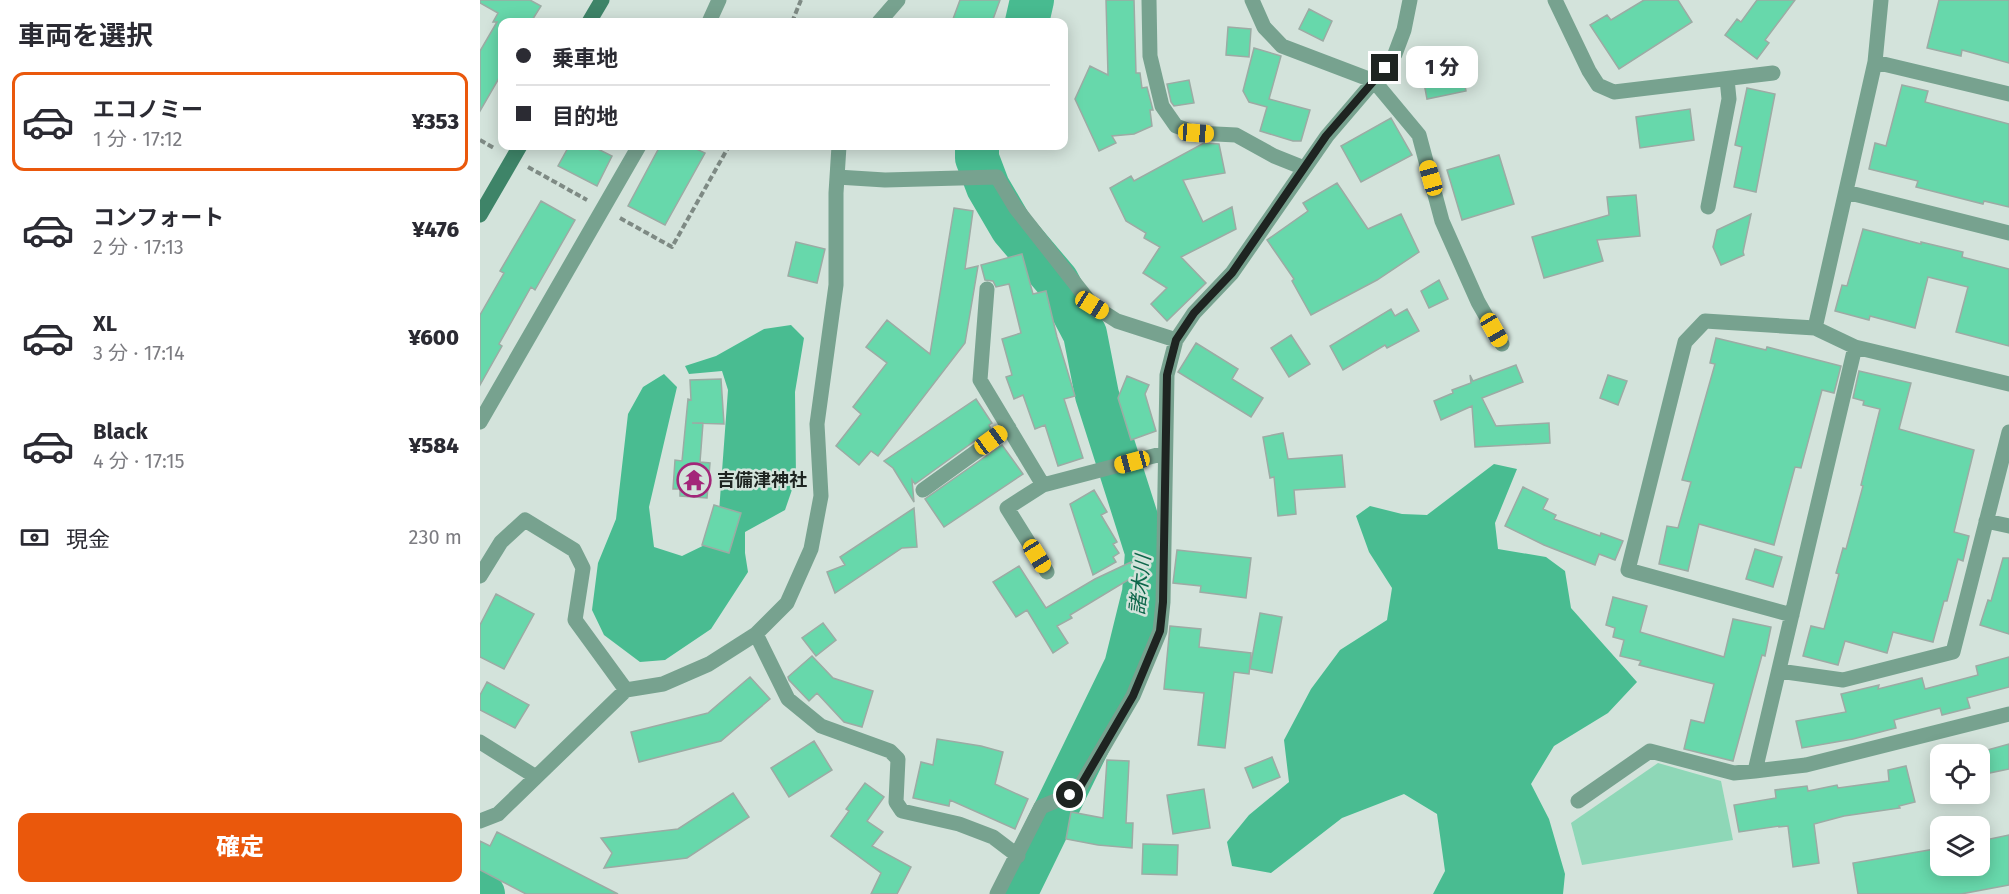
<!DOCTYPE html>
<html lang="ja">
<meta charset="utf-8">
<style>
:root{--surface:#fff;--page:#f2f2f3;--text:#2b2b33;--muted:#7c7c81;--line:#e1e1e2;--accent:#ea580c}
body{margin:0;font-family:"Fira Sans","Noto Sans JP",sans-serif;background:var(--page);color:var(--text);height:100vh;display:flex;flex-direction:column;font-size:22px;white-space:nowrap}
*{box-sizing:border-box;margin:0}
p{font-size:20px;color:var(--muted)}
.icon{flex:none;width:33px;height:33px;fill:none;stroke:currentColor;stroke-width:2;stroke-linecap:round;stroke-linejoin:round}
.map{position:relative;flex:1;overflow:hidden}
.panel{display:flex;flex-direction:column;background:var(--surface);width:480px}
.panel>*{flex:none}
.hud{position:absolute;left:18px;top:18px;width:570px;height:132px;border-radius:12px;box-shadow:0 3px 15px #0003;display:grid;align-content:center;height:132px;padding:0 18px;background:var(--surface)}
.buttons{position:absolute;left:1450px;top:744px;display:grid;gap:12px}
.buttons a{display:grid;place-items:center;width:60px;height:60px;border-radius:12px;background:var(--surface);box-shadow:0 3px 15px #0003;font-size:30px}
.end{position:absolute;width:27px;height:27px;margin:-14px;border:8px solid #1e2421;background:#fff;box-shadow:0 0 0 3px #fff}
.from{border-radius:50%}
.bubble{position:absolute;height:42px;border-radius:12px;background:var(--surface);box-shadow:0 3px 15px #0003;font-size:20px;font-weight:800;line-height:42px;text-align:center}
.car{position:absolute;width:18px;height:36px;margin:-18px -9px;border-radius:8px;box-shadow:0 0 4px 2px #0007;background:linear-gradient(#f5c518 24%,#345 0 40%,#f5c518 0 76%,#345 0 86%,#f5c518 0)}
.hud b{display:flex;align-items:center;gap:21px;height:57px;font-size:22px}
.hud b+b{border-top:2px solid var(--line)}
.hud i{width:15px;height:15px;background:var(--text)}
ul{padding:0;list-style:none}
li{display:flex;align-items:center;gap:18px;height:99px;margin:0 12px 9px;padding:0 6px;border:3px solid transparent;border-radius:12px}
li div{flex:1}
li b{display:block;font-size:22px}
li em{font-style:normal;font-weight:800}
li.selected{border-color:var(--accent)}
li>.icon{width:54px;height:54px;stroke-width:1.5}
h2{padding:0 18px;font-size:27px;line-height:72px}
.pay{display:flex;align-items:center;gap:15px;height:66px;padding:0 18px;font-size:22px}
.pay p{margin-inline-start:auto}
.button{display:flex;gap:12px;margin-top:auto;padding:12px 18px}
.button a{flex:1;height:69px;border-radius:12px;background:var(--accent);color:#fff;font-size:24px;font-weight:800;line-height:69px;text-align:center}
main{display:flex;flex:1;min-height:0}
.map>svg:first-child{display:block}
</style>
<main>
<section class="panel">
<h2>車両を選択</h2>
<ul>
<li class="selected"><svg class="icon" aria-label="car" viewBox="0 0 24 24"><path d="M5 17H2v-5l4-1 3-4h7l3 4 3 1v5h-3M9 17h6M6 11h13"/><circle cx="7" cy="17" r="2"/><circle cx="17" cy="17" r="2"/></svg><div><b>エコノミー</b><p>1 分 · 17:12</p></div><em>¥353</em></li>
<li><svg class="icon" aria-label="car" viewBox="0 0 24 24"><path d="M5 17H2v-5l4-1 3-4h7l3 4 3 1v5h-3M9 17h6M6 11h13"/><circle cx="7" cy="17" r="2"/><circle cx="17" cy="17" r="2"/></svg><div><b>コンフォート</b><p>2 分 · 17:13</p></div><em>¥476</em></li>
<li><svg class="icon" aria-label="car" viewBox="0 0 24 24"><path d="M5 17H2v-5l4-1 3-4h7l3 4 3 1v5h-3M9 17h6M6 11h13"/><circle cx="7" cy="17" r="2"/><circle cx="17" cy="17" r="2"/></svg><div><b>XL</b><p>3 分 · 17:14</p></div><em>¥600</em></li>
<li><svg class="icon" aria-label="car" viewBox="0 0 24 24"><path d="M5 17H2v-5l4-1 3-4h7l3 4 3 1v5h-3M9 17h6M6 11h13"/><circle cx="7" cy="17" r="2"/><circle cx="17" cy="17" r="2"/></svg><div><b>Black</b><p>4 分 · 17:15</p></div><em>¥584</em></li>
</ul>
<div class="pay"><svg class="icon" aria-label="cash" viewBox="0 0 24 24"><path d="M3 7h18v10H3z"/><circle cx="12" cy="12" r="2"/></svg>現金<p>230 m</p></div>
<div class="button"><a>確定</a></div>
</section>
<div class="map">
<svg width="1529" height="894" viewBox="0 0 1529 894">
<rect width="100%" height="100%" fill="#d3e3db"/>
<path fill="#8ed7b7" d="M1178,763L1241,781L1253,840L1102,865L1091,823Z"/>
<path fill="#49bc91" d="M311,325L324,338L315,392L316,478L305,510L265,532V553L268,572L231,629L185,660L160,662L124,635L112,610L118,563L136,519L148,414L163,387L184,374L197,387L169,507L174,547L202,556L237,539L248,390L242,371L209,374L205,366L236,356L284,329Z
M1014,464L1037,469L1015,523L1018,549L1066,557L1085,571L1091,608L1157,682L1128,713L1074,746L1051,784L1069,819L1085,874L1083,894H953L965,871L957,814L924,794L862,818L791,873L752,866L747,842L769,815L809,782L804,740L831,689L860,650L907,620L912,588L889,552L876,516L890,506L922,514L947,515Z"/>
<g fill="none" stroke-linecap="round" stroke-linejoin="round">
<path stroke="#48bb90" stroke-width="44" d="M547,22L552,0
M497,146V158L508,187L532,228L577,281L605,334L617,395L667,552L664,593L646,666L535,894
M0,892L3,894"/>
</g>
<path fill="#67d8ab" stroke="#9caba4" stroke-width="1.5" d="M0,0H50L61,6L51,22H22V73L0,111V51L17,22H13L18,13L0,3Z
M480,0H520L512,22H483L473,19Z
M626,0H654L656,73H660L662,88L667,87L673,110H670L672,126L654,134L632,136L636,143L619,151L595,99L610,66L628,75Z
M1164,0H1198L1212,22L1139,69L1110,25L1127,15L1131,20Z
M1277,0H1315L1285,40L1289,43L1277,59L1245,35L1257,19L1261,22Z
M1459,0H1529V63L1482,50L1481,56L1447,48Z
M829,9L852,21L843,41L819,29Z
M748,27L771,29L769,57L746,55Z
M774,48L801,56L789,99L830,110L821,141H813L780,131L787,107L769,102L763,91Z
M980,59L986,91L947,99L941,67Z
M709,80L714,103L694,106L691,102L687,84Z
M1422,85L1448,91L1445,102L1529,124V207L1504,201L1503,204L1436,187L1438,181L1389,169L1395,143L1406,146Z
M1267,88L1295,94L1276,192L1254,187L1262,147L1255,145Z
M1210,109L1214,140L1160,148L1156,117Z
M911,118L932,155L881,182L861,146Z
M724,143L739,144L745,173L703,180L723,222L752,207L756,229L701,257L726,283L687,321L671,304L687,288L663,273L680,247L664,238L666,233L646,221L630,188L651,176L654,181Z
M89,146H112L132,156L117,186L78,166Z
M180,146H210L225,153L185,225L148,206Z
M1019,155L1034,204L982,220L967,170Z
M857,183L888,229L921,214L939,252L897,280L831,315L812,281L814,279L787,240L828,211L823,203Z
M1156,195L1160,236L1117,240L1123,261L1064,278L1052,237L1129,215L1127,197Z
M61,201L95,220L55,290L51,287L19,344L22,346L0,385V315L24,273L20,271Z
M474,208L493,211L485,269L498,266L485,343L398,456L391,451L379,465L356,446L381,414L373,407L407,363L386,347L407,320L450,354Z
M1271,214L1263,252L1264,255L1241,265L1233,247L1237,230Z
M1383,229L1441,244V242L1483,252L1482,257L1529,269V346L1476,332L1488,287L1448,277L1435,328L1390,316L1389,320L1355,311L1362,285L1367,286Z
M316,242L345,249L337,283L308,276Z
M542,254L553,294L566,291L577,337L595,396L584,399L603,458L578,466L565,425L555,429L543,395L534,399L526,377L532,375L522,339L541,333L529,284L516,287L513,281L505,280L501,265Z
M959,280L968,299L949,308L941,291Z
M911,309L915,316L927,309L939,331L907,348L905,345L863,370L850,346Z
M811,335L830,364L809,377L791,348Z
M1236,338L1286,350L1287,347L1361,366L1354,393L1342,390L1321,468L1315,467L1294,545L1219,524L1208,571L1179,564L1187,526L1198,528L1211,482L1202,480L1235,364L1230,363Z
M716,343L758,369L752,379L783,398L771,417L698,372Z
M1036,365L1043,382L1002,398L1016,426L1069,423L1070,443L995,447L992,406L961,420L954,401L973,393L972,390L991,383L990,375L993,381Z
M1379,371L1431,383L1419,429L1494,450L1474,532L1489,536L1483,561L1478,559L1467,601H1464L1453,642L1413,632L1407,653L1365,641L1358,665L1323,656L1331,626L1344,629L1359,574L1356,573L1363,548L1366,549L1383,486L1381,485L1400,409L1383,405L1384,401L1373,398Z
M1128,375L1147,381L1138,405L1120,398Z
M647,376L669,385L665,394L676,431L651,440L638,398Z
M241,379L244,424L212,423H223L220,462L230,463L227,498L200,496V489H193L195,460L202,461L208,399L211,400L210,380Z
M496,399L512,423L509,425L511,429L435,484L432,480L434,502L413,468L404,461Z
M803,433L808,459L862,455L865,487L814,490L816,514L798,516L794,477L790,478L783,437Z
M522,445L543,474L464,527L445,499Z
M1043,487L1068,499L1063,509L1076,515L1074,519L1120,536L1121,533L1143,541L1135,560L1119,554L1115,565L1064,545L1025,526Z
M614,490L627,512L621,515L637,542L633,544L639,553L633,557L636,562L613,575L590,504Z
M234,505L261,513L249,553L222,545Z
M434,508L437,547L422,548L355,593L347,572L365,565L360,557Z
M1275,549L1302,557L1293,587L1266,579Z
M697,550L771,558L766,598L720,592L721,586L693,583Z
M1523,558H1529V634L1500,625L1508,600L1511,601Z
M651,562L658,574L590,615L592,618L577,626L588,643L573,653L547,610L536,617L513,582L539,566L566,608L615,579Z
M16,594L54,614L24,669L0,657V625Z
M1133,597L1167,606L1160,632L1244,657L1253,619L1291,627L1285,656L1282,655L1253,761L1204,749L1211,720L1224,723L1234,684L1159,665L1161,661L1140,656L1144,640L1133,637L1135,628L1126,625Z
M780,613L802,617L792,673L770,669Z
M343,623L356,640L336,656L322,638Z
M690,626L721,629L719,647L771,653L769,674L754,672L745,748L718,745L724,693L684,689Z
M332,656L353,678L393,691L382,727L364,722L337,693L329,701L309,680L308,677Z
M1529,657V687L1487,698L1490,708L1462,715L1460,708L1414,720L1416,728L1373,739L1322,748L1316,721L1366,712L1361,694L1399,685L1398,689L1442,678L1445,689L1498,675L1496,666Z
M270,677L290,699L241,741L159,762L151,732L228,713Z
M7,682L49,705L35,728L0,710V695Z
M457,739L501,746L523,752L515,784L548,799L535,829L470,800L469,806L433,798L441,762L453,765Z
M334,741L352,770L309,797L291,768Z
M1529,744V769L1500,775V752Z
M792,757L800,777L773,788L765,768Z
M627,760L649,761L646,823H653L652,848L618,845L586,839L591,812L623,818Z
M1426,766L1435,802L1419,806L1420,808L1364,816L1334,824L1339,863L1313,867L1308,826L1299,827V826L1259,832L1254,805L1296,798L1295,790L1327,786L1328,791L1357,785L1358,788L1409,781L1408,770Z
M385,783L404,797L387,821L403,832L392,846L431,867L417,894H391L401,873L351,836L369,811L366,809Z
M724,789L730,828L693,834L687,795Z
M253,793L269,817L207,858L124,868L132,853L121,838L198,829Z
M17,832L138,894H46L0,870V841L10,846Z
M1529,835V885L1481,894H1378L1373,863L1461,848V866H1500V841Z
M663,844L698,845L697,875L662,874Z"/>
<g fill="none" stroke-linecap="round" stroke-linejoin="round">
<path stroke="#7e8a84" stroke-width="4" stroke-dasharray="6 3" stroke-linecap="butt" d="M312,22L321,0
M0,140L14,148
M48,167L107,200
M140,218L192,247L249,146"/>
<path stroke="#77a28f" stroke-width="15" d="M669,0L670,56L682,106L696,126L716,133L756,135L794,156L824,168
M772,0L784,27L802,46L894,81L939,135L962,221L998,302L1022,344
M1075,0L1109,71L1118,85L1134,92L1293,73
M229,22L239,0
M399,22L418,0
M1395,62L1529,94
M357,177L405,180L517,177L535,207L612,305L637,321L696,340
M1366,192L1529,233
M1228,207L1249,99L1247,79
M507,289L500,380L563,485
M1335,328L1395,62L1401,0
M1375,347L1275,771L1326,765L1529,714
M0,422L159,146
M443,490L529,428
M1506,521L1529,526
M567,572L527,508L563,485L685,453
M0,576L21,542L45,520L94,550L103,568L95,620L146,690L18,814L0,821
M1312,615L1148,570L1205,342L1225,321L1335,328L1375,347L1529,384
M276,634L308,699L341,726L410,751L418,759L416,802L422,811L479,824L513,837L538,856
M1299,671L1363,680L1473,652L1529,432
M146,690L183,684L229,664L276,634L307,603L331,549L341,496L337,424L356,285V193L359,146
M0,742L56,777
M1098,801L1170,751L1254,773L1275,771
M517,894L561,807L597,792L653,696L680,631L683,602L687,375L696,340L714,313L752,273L847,136L894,81L915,54L924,30L930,0"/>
<path stroke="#3e8468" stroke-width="15" d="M109,22L122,0
M0,215L40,146"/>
</g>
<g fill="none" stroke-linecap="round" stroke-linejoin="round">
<path stroke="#1e2421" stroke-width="8" d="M590,795L597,792L653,696L680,631L683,602L687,375L696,340L714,313L752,273L846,136L905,68"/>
</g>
<defs>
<g id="temple-ring" transform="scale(1.725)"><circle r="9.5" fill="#d3e3db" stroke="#a32679" stroke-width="1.5"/><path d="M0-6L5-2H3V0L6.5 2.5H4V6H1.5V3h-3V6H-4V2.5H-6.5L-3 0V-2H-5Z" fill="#a32679"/></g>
</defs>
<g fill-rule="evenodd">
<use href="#temple-ring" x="214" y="480"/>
</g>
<g text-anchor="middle" stroke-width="5" stroke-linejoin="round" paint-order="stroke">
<g font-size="18" font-weight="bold" fill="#1e2421" stroke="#d3e3db" text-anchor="start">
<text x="237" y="486">吉備津神社</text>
</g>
<g font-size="20" font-style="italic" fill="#0e674b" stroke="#d3e3db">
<text transform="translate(660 585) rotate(-84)" y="7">諸木川</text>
</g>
</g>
</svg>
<div class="buttons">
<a><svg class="icon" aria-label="locate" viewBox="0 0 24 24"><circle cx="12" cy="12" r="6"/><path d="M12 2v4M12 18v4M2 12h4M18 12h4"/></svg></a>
<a><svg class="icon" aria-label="layers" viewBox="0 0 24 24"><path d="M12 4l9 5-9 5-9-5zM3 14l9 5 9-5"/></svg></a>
</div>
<i class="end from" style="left:590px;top:795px"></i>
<i class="end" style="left:905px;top:68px"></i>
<div class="bubble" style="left:926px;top:46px;width:72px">1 分</div>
<i class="car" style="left:716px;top:133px;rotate:94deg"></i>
<i class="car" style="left:951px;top:178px;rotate:344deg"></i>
<i class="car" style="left:612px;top:305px;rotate:122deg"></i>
<i class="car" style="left:1014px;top:330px;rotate:150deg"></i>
<i class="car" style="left:511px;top:440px;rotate:54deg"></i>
<i class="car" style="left:652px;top:462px;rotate:255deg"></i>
<i class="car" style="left:557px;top:556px;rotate:148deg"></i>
<div class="hud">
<b><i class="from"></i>乗車地</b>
<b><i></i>目的地</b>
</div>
</div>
</main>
